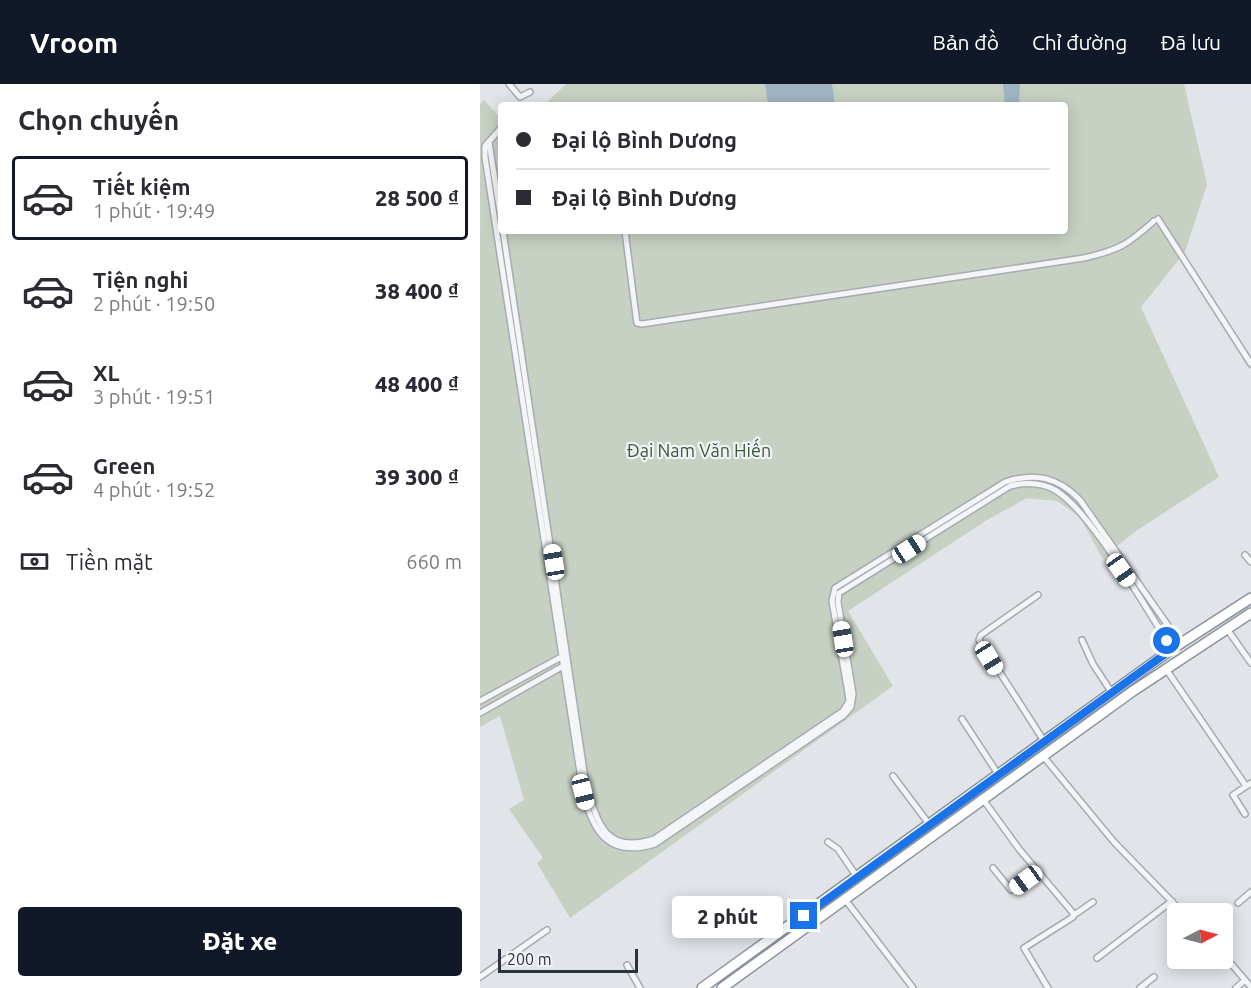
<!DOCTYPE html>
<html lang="vi">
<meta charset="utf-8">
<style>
:root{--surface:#fff;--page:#f7f7f7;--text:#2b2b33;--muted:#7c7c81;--line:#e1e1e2;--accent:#111827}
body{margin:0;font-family:Ubuntu,sans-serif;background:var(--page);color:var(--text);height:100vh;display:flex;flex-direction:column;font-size:22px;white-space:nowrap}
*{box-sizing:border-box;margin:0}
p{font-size:20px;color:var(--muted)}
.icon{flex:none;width:33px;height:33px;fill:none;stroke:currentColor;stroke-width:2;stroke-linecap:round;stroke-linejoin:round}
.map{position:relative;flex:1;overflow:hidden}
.sheet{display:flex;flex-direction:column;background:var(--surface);width:480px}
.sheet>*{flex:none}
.hud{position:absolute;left:18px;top:18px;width:570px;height:132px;border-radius:6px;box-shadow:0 3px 15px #0003;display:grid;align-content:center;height:132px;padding:0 18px;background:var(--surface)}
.needle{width:39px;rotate:84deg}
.controls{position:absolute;left:687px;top:819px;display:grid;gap:12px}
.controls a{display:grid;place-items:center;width:66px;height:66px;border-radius:6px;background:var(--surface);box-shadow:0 3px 15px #0003;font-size:30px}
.scale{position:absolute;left:18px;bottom:15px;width:140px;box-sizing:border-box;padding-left:6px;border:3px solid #2b333e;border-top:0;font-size:16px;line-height:21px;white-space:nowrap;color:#2b333e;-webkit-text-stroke:4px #f0f3f6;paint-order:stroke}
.end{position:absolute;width:27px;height:27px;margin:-14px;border:8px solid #1a73e8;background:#fff;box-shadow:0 0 0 3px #fff}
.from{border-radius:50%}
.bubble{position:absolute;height:42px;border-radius:6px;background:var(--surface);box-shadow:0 3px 15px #0003;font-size:20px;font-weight:800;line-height:42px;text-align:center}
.car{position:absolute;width:18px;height:36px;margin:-18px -9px;border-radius:8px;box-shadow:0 0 4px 2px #0007;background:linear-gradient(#fff 24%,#345 0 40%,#fff 0 76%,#345 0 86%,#fff 0)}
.hud b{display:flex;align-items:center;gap:21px;height:57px;font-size:22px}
.hud b+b{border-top:2px solid var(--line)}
.hud i{width:15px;height:15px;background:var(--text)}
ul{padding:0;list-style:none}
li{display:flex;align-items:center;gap:18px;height:84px;margin:0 12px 9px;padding:0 6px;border:3px solid transparent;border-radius:6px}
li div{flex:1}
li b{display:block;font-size:22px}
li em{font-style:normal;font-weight:800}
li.selected{border-color:var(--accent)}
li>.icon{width:54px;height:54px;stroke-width:1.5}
h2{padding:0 18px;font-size:27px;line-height:72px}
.pay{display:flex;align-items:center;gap:15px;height:66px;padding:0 18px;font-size:22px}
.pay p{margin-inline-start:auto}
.cta{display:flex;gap:12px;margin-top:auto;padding:12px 18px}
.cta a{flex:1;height:69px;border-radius:6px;background:var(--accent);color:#fff;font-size:24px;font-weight:800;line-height:69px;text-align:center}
header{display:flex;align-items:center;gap:36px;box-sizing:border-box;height:84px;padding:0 30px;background:var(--accent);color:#fff}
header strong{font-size:28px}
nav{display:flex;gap:33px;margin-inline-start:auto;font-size:21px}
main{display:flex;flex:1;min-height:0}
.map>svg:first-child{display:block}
</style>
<header>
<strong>Vroom</strong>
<nav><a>Bản đồ</a><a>Chỉ đường</a><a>Đã lưu</a></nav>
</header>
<main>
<section class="sheet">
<h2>Chọn chuyến</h2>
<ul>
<li class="selected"><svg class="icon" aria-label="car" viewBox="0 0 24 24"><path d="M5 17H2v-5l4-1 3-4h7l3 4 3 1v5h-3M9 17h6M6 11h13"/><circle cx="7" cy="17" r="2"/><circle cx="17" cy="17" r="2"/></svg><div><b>Tiết kiệm</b><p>1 phút · 19:49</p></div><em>28 500 ₫</em></li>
<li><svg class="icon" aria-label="car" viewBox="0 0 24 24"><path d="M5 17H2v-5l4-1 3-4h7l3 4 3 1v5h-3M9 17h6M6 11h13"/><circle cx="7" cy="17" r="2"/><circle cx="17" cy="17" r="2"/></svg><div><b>Tiện nghi</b><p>2 phút · 19:50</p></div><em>38 400 ₫</em></li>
<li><svg class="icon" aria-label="car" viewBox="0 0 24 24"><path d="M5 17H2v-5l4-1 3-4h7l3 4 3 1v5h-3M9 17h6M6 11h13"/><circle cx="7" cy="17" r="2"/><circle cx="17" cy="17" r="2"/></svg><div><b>XL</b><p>3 phút · 19:51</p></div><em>48 400 ₫</em></li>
<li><svg class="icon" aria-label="car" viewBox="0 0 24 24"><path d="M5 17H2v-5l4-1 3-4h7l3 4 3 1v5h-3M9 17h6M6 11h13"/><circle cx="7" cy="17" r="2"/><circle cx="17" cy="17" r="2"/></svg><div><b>Green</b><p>4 phút · 19:52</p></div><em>39 300 ₫</em></li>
</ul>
<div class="pay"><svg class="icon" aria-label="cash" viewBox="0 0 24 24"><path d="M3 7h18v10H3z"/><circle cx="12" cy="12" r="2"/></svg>Tiền mặt<p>660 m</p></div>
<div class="cta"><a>Đặt xe</a></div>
</section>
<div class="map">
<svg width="771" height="904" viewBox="0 0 771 904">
<rect width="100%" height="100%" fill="#e1e4e8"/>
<path fill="#c7d1c3" d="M86,0H704L727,100L705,168L661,223L739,393L656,447L622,474L600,433L577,417L547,414L507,436L368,527L413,602L90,834L57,779L63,774L29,725L44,716L20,632L0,643V20L4,16L21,35V147H585V21H64Z"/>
<path fill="#a0b4c4" d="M285,0H352L355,21H288Z
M523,0H540L539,21H525Z"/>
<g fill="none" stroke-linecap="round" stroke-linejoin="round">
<g stroke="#a7abb2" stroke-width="8">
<path id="minor" d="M29,0L40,13L50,8
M21,44L5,62V73L103,708C113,749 129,774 175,760L363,632L371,623L373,610L358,518L359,509L530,402C546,398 560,398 575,406C611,427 667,526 692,565
M9,58L21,135
M678,135L771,280
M23,147L105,694C116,734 122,772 174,755L363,627L369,617L368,609L352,517L355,504L525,398C555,388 578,393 600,416L701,560
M145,147L156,232L157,239L162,240L604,174C639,166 647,161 674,137
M765,471L771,478
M558,511L501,551L499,556L564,657
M747,545L771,579
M602,556L613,580L632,609
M686,585L766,702
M0,617L83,572
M0,629L85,581
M482,635L518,690
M563,672L634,758L704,830
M413,692L449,740
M502,714L539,765L593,829V833L544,864L568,904
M765,730L753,711L771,699
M348,758L358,765L377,793
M513,784L531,806L558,787
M364,814L433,904
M758,819L771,808
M594,831L613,818
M742,869L771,903
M617,874L692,817
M147,881L160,904
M0,893L67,846
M660,904L674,893
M756,904L764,897"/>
</g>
<g stroke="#8a939d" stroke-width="12">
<path id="trunk" d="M222,904L692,565L771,514
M242,904L653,607L771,529"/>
</g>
<use href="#minor" stroke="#f3f5f7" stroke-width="5"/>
<use href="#trunk" stroke="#fff" stroke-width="9"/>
</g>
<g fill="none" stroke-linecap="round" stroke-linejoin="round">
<path stroke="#1a73e8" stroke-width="8" d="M324,832L692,565L687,557"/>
</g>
<g text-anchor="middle" stroke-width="4.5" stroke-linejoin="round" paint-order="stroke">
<g font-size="18" fill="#41583a" stroke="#f0f3f6">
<text x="219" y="373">Đại Nam Văn Hiến</text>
</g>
</g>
</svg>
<div class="controls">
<a><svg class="needle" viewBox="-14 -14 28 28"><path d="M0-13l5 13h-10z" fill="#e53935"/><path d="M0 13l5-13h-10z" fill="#7c7c81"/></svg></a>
</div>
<div class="scale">200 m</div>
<i class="end from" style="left:687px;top:557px"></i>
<i class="end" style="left:324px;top:832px"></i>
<div class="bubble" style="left:192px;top:812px;width:111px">2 phút</div>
<i class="car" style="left:429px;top:465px;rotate:57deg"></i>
<i class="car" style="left:74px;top:478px;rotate:351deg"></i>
<i class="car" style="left:641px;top:486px;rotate:145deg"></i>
<i class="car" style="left:363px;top:555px;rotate:351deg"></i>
<i class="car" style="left:509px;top:574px;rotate:148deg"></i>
<i class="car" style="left:103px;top:708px;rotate:166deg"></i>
<i class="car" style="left:546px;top:796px;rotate:234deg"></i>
<div class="hud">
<b><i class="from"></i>Đại lộ Bình Dương</b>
<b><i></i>Đại lộ Bình Dương</b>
</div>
</div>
</main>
